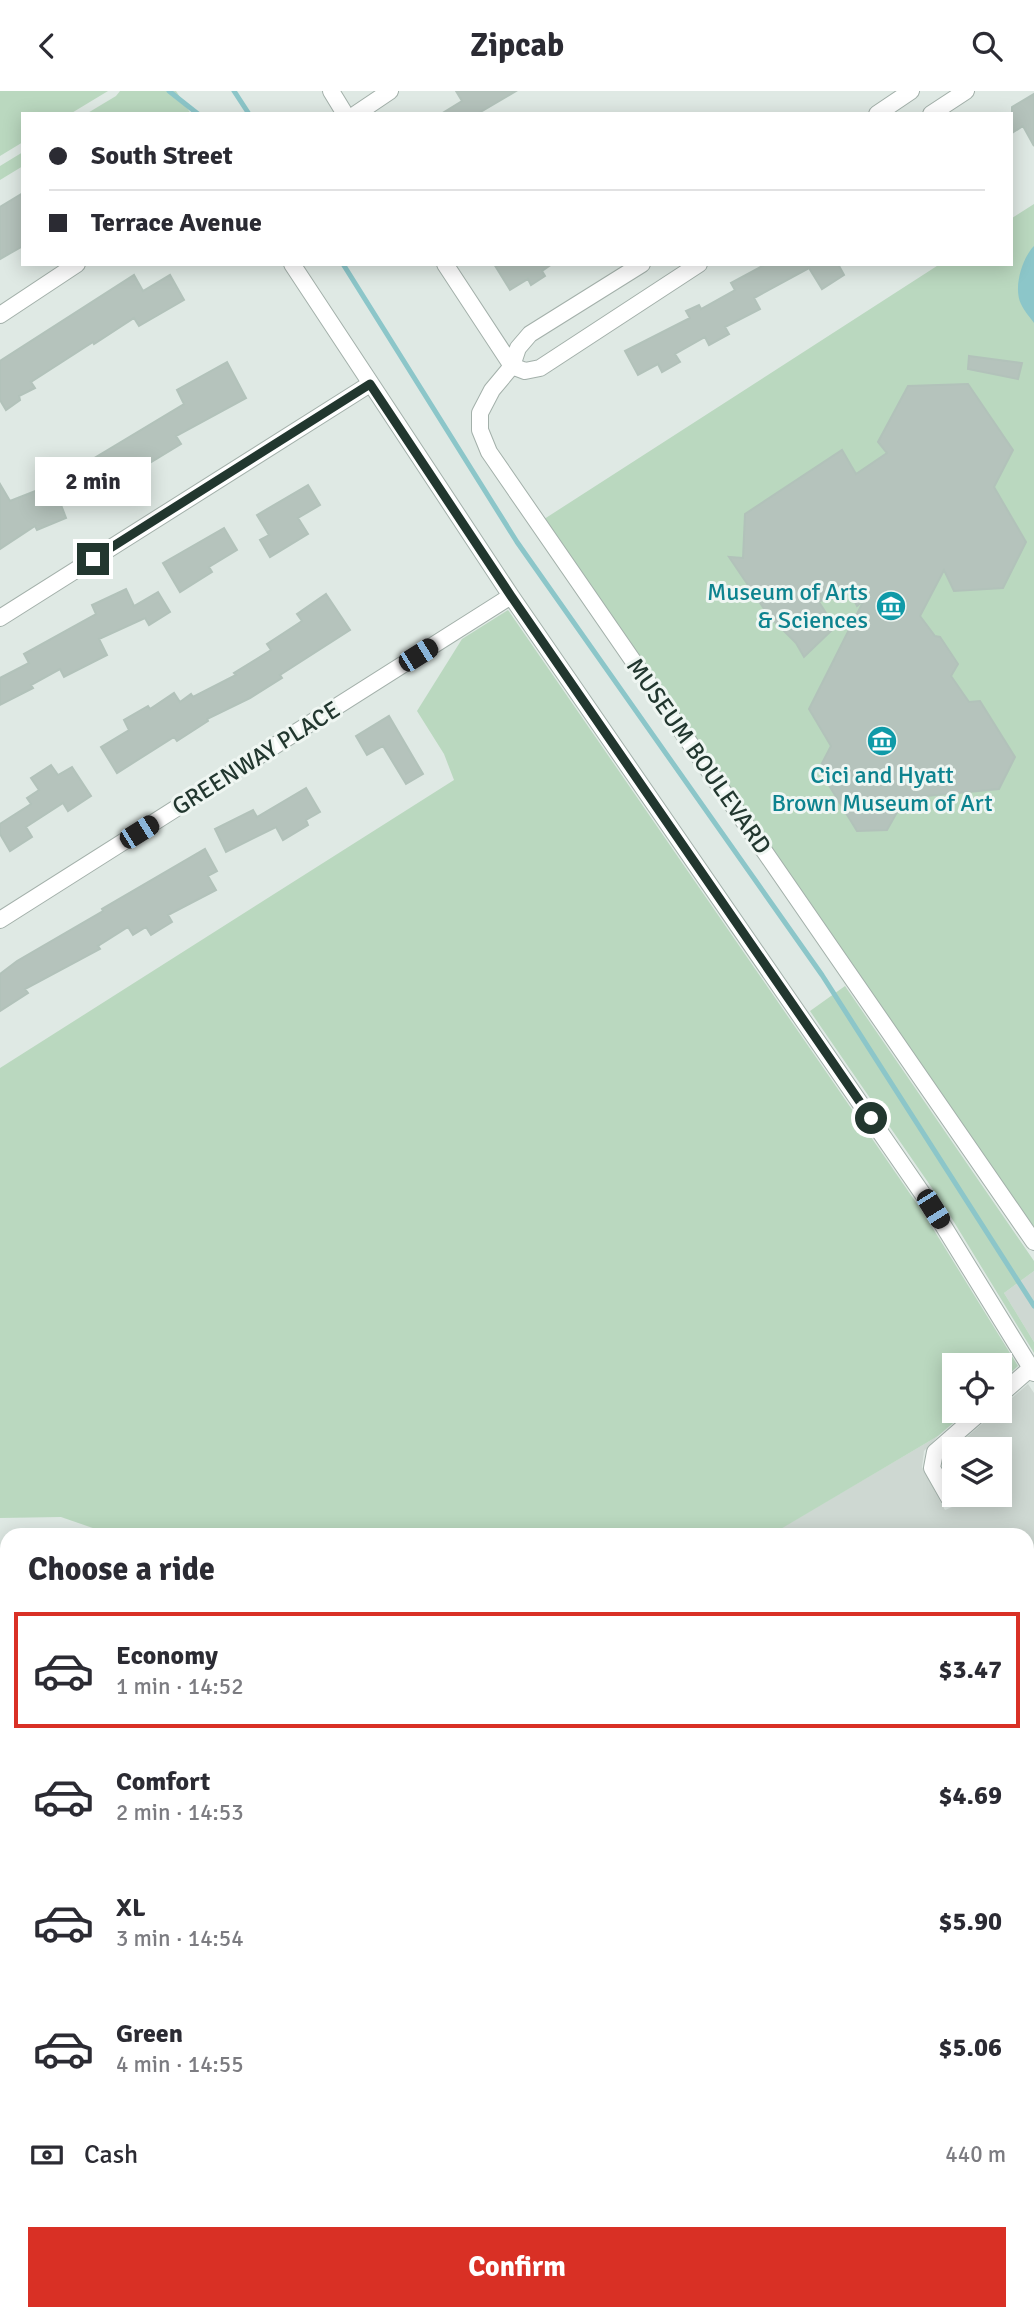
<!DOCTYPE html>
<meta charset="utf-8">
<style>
:root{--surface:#fff;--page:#f7f7f7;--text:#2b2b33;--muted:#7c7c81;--line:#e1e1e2;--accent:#d93025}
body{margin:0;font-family:Signika,sans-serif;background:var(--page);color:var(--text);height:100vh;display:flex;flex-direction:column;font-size:26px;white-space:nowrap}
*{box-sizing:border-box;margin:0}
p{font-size:23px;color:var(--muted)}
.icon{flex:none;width:38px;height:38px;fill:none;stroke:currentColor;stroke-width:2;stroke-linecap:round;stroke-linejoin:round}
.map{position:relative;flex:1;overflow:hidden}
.details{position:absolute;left:0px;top:1437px;width:1034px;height:793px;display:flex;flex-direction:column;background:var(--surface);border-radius:21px 21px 0 0;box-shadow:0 4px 18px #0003}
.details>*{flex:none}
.banner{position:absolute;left:21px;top:21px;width:992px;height:154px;border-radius:0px;box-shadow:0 4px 18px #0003;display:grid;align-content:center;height:154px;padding:0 28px;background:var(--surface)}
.fabs{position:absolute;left:942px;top:1262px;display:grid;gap:14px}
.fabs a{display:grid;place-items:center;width:70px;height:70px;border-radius:0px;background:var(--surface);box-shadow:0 4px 18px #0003;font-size:35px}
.end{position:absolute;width:32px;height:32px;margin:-16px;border:9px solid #22372f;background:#fff;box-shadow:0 0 0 4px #fff}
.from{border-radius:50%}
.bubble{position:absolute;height:49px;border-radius:0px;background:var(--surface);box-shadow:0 4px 18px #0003;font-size:23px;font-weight:800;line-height:49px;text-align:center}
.car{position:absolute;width:21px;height:42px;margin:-21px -10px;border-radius:9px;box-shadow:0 0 5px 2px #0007;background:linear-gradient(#222 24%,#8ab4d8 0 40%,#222 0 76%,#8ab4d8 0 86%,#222 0)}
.banner b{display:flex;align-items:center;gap:24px;height:66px;font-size:26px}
.banner b+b{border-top:2px solid var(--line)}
.banner i{width:18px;height:18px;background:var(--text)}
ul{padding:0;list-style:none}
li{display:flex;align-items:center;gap:21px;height:116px;margin:0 14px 10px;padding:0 14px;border:4px solid transparent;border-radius:0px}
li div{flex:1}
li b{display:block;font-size:26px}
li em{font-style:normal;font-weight:800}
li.current{border-color:var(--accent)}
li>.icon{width:63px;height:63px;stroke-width:1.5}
h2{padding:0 28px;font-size:32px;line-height:84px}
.pay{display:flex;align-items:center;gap:18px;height:77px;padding:0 28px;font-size:26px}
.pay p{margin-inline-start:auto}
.action{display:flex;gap:14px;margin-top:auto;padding:14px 28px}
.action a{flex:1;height:80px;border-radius:0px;background:var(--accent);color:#fff;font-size:28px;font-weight:800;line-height:80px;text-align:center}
header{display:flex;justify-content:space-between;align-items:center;height:91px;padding:0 28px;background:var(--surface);font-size:32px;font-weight:800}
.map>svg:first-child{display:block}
</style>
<header><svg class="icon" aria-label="back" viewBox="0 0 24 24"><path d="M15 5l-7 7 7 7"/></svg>Zipcab<svg class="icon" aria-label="search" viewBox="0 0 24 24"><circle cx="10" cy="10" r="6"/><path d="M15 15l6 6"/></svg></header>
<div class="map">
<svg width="1034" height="2228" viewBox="0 0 1034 2228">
<rect width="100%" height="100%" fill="#dfe9e4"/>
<path fill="#ced8d2" d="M1034,1180V1251L1004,1202Z
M1028,1293L1034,1302V1491L1027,1496V1444H782L778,1439L938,1345L924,1360L922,1376L945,1419L964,1411L960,1404H999V1358H954V1392L944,1375L945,1365Z
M0,1694L7,1704V2179L0,2184Z
M1034,2040V2228H743L751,2222H1027V2044Z
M332,2223H370L373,2228H336Z
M395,2223H716L707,2228H398Z"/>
<path fill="#bad8bf" d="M0,0H108L70,23H23V51L0,65Z
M120,0H176L191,23H86L116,5Z
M23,61V75L0,89V75Z
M1034,113V1151L538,432L940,173H1012V127Z
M508,519L924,1123L1018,1275L999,1292V1274H954V1320H967L938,1345L779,1439L782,1444H113L61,1426L0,1427V977L454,689L444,663L417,620L462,548Z
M845,895L1034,1170V1180L1004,1202L1034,1251V1262L943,1113L810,920Z
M1034,1646V1916L1027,1920V1650Z
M138,2223L332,2222L336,2228H130Z"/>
<path fill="#8cc6c9" d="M1034,155V232C1030,226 1024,220 1021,213C1013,197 1022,167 1034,155Z"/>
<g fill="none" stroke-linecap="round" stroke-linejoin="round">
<path stroke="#8cc6c9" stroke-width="5" d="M169,0L198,23
M234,0L249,23
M343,173L517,451L822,884L1034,1215
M1027,1681L1034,1677
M183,2228L191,2222"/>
</g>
<path fill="#b5c3bc" stroke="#b2c2ba" stroke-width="2" d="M456,0H516L477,23H441L462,10Z
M1034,3V55L1023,35L1012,42V16Z
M23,102V155L0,168V116Z
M494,173H552L542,180L545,185L531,194L528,188L510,199Z
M766,173H838L844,184L822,198L809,177L754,207L760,218L725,236L729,243L709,254L705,246L675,263L680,271L662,281L658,273L638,284L625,260L690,227L686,220L699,214L701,218L735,199L731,192Z
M134,184L143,200L170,184L184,209L139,235L134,227L94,253L93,251L31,291L35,297L19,305L20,309L6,319L0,309V270Z
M969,265L1022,272L1018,288L968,278Z
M227,271L246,307L176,345L181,353L148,373L147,370L92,405L76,378L184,313L177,299Z
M968,293L1013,359L994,396L1026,451L1003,497L954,500L944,479L920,525L935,545L940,546L958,573L951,585L969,611L980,610L1015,666L999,698L905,707L887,739L857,740L819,678L831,655L809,618L864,509L857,515L847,495L819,511L835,536L804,566L796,552L769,525L729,466L743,467L745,423L842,359L856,383L887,362L878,351L908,295Z
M0,393L10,410L53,393L66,427L37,439L35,435L0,458Z
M308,394L320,414L298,427L308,443L270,466L260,449L269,444L257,424Z
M224,437L237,459L209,476L212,481L180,501L163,472Z
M126,498L134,515L158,501L170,521L149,534L145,527L99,548L107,564L64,586L60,578L31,594L33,597L0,614V587L29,572L24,563L96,523L92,514Z
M326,503L350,539L280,584L282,587L250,607L207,628L208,630L177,650L174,646L117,682L101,656L129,639L124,629L148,615L150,618L174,602L180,611L191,603L193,606L236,584L234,582L271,559L267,553L302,530L297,523Z
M389,625L423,683L406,693L383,655L367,664L356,645Z
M51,674L58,684L72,676L91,705L68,720L63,712L26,736L32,746L10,760L0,743V733L31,713L27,707L39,699L31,687Z
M306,697L320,721L306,729L308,734L283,749L276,736L226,761L215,738L253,719L257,726Z
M205,758L217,780L208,785L216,799L168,824L172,831L151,844L146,836L133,844L128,836L98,855L100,858L25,898L28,902L0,920V883L17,870L103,820L102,818Z"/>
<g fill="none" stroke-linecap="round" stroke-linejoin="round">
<g stroke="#a3b0aa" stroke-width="18">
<path id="street" d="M331,0L345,23
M356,23L390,0
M877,23L911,0
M931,23L966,0
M292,173L511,505L933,1118L1034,1282
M445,173L512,275
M642,173L530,243L518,257L512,275L492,299L480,322V339L489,361L1034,1151
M0,224L77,173
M512,275L525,280L540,277L699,173
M0,527L370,293
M0,829L511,505
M999,1305L1031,1277
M949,1407L932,1377L935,1361L982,1320
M0,1518L7,1516
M0,1610L7,1605"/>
</g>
<g stroke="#a0b3aa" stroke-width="23">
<path id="secondary" d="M0,1670L7,1680
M1027,2033L1034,2029
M383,2222L386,2228
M725,2228L734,2222"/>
</g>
<g stroke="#bdc3c1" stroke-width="23">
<path id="primary" d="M1027,1546L1034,1542
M1027,1601L1034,1596
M0,2212L7,2208
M62,2228L70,2222"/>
</g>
<use href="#street" stroke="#fff" stroke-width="16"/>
<use href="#secondary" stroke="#fff" stroke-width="21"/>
<use href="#primary" stroke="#689a88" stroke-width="21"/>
</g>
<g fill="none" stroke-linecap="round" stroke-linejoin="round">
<path stroke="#22372f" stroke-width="9" d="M93,468L370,293L511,505L871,1027"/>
</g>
<defs>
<g id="museum-disc" transform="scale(1.575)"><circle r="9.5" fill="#0f9aa8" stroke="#eff6f2"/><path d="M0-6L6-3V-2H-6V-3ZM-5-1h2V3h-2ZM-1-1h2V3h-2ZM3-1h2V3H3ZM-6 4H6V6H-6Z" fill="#fff"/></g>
</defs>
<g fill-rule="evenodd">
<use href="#museum-disc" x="891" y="515"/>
<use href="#museum-disc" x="882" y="650"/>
</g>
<g text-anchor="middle" stroke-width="6" stroke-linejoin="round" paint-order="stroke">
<g font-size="24" fill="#0d838f" stroke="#eff6f2" text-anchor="end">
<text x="868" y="509">Museum of Arts<tspan x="868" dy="28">&amp; Sciences</tspan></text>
<text x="882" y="692" text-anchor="middle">Cici and Hyatt<tspan x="882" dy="28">Brown Museum of Art</tspan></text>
</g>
<g font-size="24" fill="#22372f" stroke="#eff6f2">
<text transform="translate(699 665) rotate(55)" y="8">MUSEUM BOULEVARD</text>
<text transform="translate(256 667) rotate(-32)" y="8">GREENWAY PLACE</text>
</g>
</g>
</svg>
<div class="fabs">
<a><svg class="icon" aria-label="locate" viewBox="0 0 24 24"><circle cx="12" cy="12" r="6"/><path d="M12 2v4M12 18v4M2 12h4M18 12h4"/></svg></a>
<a><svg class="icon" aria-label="layers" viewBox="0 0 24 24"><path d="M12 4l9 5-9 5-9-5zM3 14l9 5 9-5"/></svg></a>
</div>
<i class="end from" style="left:871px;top:1027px"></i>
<i class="end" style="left:93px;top:468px"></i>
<div class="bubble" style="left:35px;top:366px;width:116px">2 min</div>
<i class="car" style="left:418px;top:564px;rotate:58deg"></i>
<i class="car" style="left:139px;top:741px;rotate:58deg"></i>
<i class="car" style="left:933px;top:1118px;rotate:148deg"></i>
<div class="banner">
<b><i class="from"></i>South Street</b>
<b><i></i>Terrace Avenue</b>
</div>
<section class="details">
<h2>Choose a ride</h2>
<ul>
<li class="current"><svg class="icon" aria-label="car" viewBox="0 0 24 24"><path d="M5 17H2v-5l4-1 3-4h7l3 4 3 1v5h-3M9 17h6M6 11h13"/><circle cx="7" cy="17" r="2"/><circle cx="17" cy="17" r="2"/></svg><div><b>Economy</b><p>1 min · 14:52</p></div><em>$3.47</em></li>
<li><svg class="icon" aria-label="car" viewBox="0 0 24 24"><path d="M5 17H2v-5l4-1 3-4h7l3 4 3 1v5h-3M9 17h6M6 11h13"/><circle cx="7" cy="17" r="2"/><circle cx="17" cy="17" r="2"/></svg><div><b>Comfort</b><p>2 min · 14:53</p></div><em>$4.69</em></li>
<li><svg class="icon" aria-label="car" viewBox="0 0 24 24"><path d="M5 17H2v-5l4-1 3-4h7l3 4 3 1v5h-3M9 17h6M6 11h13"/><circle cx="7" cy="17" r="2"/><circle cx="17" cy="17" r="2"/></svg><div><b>XL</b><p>3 min · 14:54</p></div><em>$5.90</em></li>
<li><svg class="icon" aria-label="car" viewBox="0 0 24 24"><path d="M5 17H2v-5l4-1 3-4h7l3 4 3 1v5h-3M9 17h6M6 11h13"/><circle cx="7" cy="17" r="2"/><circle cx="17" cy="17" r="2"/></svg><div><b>Green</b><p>4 min · 14:55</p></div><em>$5.06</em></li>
</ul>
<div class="pay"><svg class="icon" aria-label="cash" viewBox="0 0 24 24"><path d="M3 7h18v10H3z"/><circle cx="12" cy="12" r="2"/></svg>Cash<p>440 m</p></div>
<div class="action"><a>Confirm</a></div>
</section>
</div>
